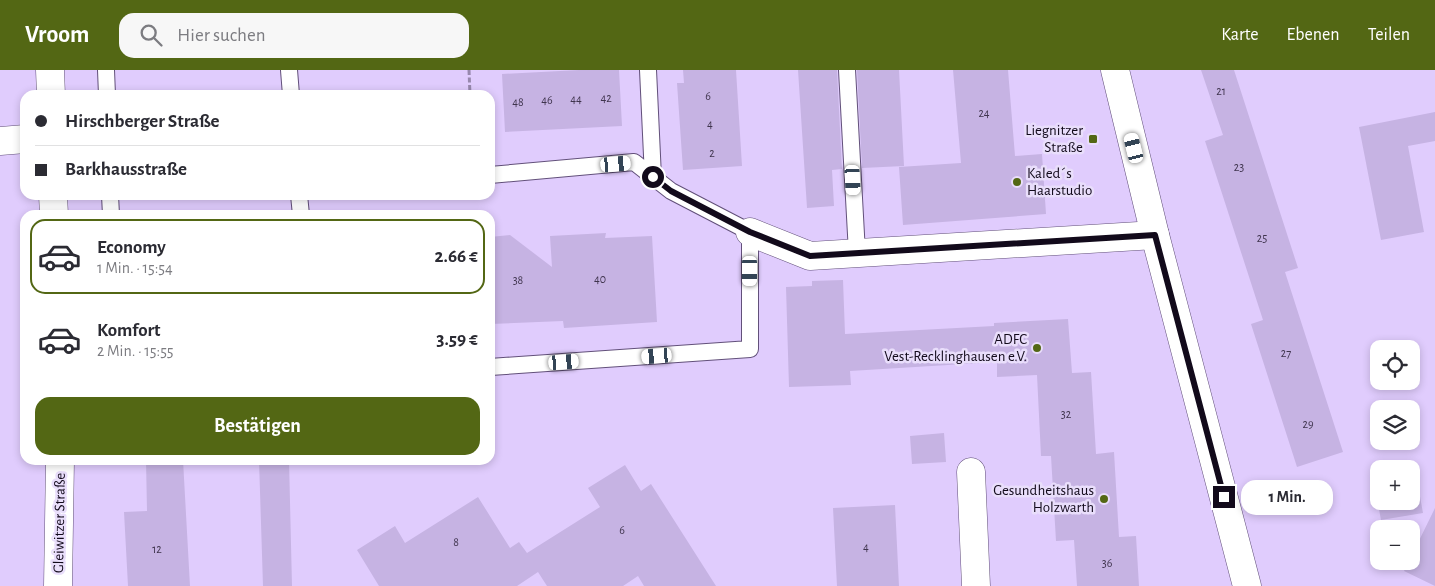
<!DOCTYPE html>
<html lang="de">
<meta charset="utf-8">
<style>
:root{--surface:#fff;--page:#f7f7f7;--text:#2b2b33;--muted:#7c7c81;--line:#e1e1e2;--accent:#536714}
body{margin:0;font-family:"Alegreya Sans",sans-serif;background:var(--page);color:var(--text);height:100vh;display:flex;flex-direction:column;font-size:19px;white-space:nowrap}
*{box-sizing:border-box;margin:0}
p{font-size:16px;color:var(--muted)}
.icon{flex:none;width:28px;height:28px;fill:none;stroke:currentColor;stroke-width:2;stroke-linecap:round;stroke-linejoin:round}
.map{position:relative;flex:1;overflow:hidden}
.side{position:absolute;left:20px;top:140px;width:475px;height:255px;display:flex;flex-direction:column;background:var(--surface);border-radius:15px;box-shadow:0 2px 8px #0003}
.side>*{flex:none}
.top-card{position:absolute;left:20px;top:20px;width:475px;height:110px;border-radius:15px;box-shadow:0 2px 8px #0003;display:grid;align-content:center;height:110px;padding:0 15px;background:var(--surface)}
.buttons{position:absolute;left:1370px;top:270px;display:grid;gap:10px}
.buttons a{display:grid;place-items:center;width:50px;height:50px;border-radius:10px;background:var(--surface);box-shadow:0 2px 8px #0003;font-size:25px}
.end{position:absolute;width:22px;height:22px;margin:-11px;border:6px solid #120a1b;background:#fff;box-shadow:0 0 0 2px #fff}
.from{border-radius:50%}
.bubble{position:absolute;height:35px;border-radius:15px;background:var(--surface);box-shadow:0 2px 8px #0003;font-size:16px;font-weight:700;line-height:35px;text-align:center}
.car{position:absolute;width:15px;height:30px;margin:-15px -8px;border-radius:6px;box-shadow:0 0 4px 1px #0007;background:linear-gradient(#fff 24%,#345 0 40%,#fff 0 76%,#345 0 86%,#fff 0)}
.top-card b{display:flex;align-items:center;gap:18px;height:48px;font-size:19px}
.top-card b+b{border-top:1px solid var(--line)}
.top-card i{width:12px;height:12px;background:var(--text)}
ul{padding:9px 0 0;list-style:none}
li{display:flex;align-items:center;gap:15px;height:75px;margin:0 10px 8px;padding:0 5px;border:2px solid transparent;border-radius:15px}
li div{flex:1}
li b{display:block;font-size:19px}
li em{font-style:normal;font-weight:700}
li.current{border-color:var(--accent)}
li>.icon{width:45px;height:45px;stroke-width:1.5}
.cta{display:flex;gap:10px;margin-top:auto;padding:10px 15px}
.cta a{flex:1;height:58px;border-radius:15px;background:var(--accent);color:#fff;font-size:20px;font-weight:700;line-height:58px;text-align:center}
header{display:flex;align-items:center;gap:30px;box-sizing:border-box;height:70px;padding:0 25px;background:var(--accent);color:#fff}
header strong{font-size:24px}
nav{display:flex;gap:28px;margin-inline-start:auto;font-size:18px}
.search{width:350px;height:45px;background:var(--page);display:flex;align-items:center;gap:12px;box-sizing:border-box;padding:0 18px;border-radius:15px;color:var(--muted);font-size:19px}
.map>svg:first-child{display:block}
</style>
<header>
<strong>Vroom</strong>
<div class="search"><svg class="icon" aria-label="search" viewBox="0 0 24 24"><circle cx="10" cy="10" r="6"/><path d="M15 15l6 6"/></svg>Hier suchen</div>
<nav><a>Karte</a><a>Ebenen</a><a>Teilen</a></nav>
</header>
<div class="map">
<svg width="1435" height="516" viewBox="0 0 1435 516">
<rect width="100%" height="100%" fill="#e0ccfd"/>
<path fill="#c6b3e3" d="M579,0H619L622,56L505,62L502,4Z
M683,0H736L742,96L683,100L677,13H684Z
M798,0H837L842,99L832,100L834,136L807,138Z
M857,0H899L904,96L862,98Z
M953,0H1008L1015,86L1042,84L1046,144L903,155L899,97L961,93Z
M1201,0H1234L1298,198L1285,202L1343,382L1297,397L1251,254L1263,250L1205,71L1223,65Z
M1435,42V71L1408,76L1424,162L1381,170L1359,57Z
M606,163L605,168L652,166L657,252L564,258L563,251L490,254V167L510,165L552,197L550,166Z
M843,210L845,264L994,256V253L1068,249L1072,303L1091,302L1096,384L1114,382L1119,467L1136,466L1139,516H1077L1074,470L1056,471L1051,386H1041L1037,305L997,307V292L850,301L851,315L789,317L786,217L812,216V211Z
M944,363L946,392L912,394L910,366Z
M146,390H183L190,516H128L124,442L147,441Z
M259,390H289L292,516H263Z
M625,395L641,421L651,414L716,516H644L638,506L623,516H547L538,502L517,516H379L357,480L395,456L405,473L478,427L510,478L519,472L527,483L600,437L588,418Z
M1415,399L1423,443L1381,450L1373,407L1379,406V431H1411V400Z
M895,435L899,516H837L833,438Z
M1435,438V516L1404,501L1409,491H1411V487Z"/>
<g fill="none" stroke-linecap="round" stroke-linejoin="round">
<g stroke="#62507a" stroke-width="18">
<path id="lane" d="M106,0L107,25
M289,0L291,25
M648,0L653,107
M847,0L857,183
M490,105L634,92L671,121L750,162V279L490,297
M110,125L111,145
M299,125L301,145"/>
</g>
<g stroke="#62507a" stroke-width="29">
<path id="street" d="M50,0L51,25
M0,71L25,69
M53,125L54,145
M750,162L810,186L1155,165
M971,402L976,516
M58,516L60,390"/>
</g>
<g stroke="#62507a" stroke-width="29">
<path id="primary" d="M1115,0L1155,165L1247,516"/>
</g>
<path stroke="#9788ad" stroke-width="3" stroke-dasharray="5 2.5" stroke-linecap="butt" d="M469,0L470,25"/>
<use href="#lane" stroke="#fff" stroke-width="16"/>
<use href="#street" stroke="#fff" stroke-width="28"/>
<use href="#primary" stroke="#fff" stroke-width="28"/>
</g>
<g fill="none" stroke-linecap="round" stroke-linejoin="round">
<path stroke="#120a1b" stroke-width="6" d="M653,107L671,121L750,162L810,186L1155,165L1224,427"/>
</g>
<g fill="#536714" stroke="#e9defb" stroke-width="2">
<rect x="1088" y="64" width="10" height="10" rx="2.5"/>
<circle cx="1017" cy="112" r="5"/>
<circle cx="1037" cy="278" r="5"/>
<circle cx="1104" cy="429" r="5"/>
</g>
<g text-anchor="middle" stroke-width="5" stroke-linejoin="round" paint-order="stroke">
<g font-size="12" fill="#3f344d">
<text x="1221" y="25">21</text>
<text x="708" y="30">6</text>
<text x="606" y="32">42</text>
<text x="576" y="33">44</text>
<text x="547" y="34">46</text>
<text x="518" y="36">48</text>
<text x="984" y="47">24</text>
<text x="710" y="58">4</text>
<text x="712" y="87">2</text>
<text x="1239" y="101">23</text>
<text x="1262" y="172">25</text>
<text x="600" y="213">40</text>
<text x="518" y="214">38</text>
<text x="1286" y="287">27</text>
<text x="1066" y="348">32</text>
<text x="1308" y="358">29</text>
<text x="622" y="464">6</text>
<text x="456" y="476">8</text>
<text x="866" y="481">4</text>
<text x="157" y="483">12</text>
<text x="1107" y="497">36</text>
</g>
<g font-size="15" fill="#120a1b" stroke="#e9defb" text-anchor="end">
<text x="1083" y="65">Liegnitzer<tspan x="1083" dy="17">Straße</tspan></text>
<text x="1027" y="108" text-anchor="start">Kaled´s<tspan x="1027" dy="17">Haarstudio</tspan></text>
<text x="1027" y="274">ADFC<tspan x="1027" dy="17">Vest-Recklinghausen e.V.</tspan></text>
<text x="1094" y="425">Gesundheitshaus<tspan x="1094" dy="17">Holzwarth</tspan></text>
</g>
<g font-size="15" fill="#120a1b" stroke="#e9defb">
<text transform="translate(59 453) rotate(-89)" y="5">Gleiwitzer Straße</text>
</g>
</g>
</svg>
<div class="buttons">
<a><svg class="icon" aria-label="locate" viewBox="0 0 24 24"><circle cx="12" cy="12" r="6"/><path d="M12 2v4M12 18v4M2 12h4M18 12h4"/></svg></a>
<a><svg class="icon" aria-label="layers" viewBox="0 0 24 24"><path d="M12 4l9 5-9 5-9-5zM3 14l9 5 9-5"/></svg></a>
<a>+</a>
<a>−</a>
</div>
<i class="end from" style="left:653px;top:107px"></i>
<i class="end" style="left:1224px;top:427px"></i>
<div class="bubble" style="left:1241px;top:410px;width:92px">1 Min.</div>
<i class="car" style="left:1134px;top:78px;rotate:346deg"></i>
<i class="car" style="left:616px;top:94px;rotate:85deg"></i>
<i class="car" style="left:853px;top:110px;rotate:177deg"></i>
<i class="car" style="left:750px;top:201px;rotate:180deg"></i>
<i class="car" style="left:657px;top:286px;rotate:266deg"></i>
<i class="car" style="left:564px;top:292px;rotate:86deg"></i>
<div class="top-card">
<b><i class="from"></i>Hirschberger Straße</b>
<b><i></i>Barkhausstraße</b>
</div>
<section class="side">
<ul>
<li class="current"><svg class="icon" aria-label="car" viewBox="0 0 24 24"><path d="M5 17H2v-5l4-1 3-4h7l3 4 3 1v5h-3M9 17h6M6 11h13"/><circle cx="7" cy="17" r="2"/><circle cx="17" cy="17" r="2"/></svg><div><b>Economy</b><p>1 Min. · 15:54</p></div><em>2.66 €</em></li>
<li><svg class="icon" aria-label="car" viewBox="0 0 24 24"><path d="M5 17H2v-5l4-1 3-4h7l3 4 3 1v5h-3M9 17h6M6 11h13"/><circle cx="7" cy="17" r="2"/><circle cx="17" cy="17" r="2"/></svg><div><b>Komfort</b><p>2 Min. · 15:55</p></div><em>3.59 €</em></li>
</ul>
<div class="cta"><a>Bestätigen</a></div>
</section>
</div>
